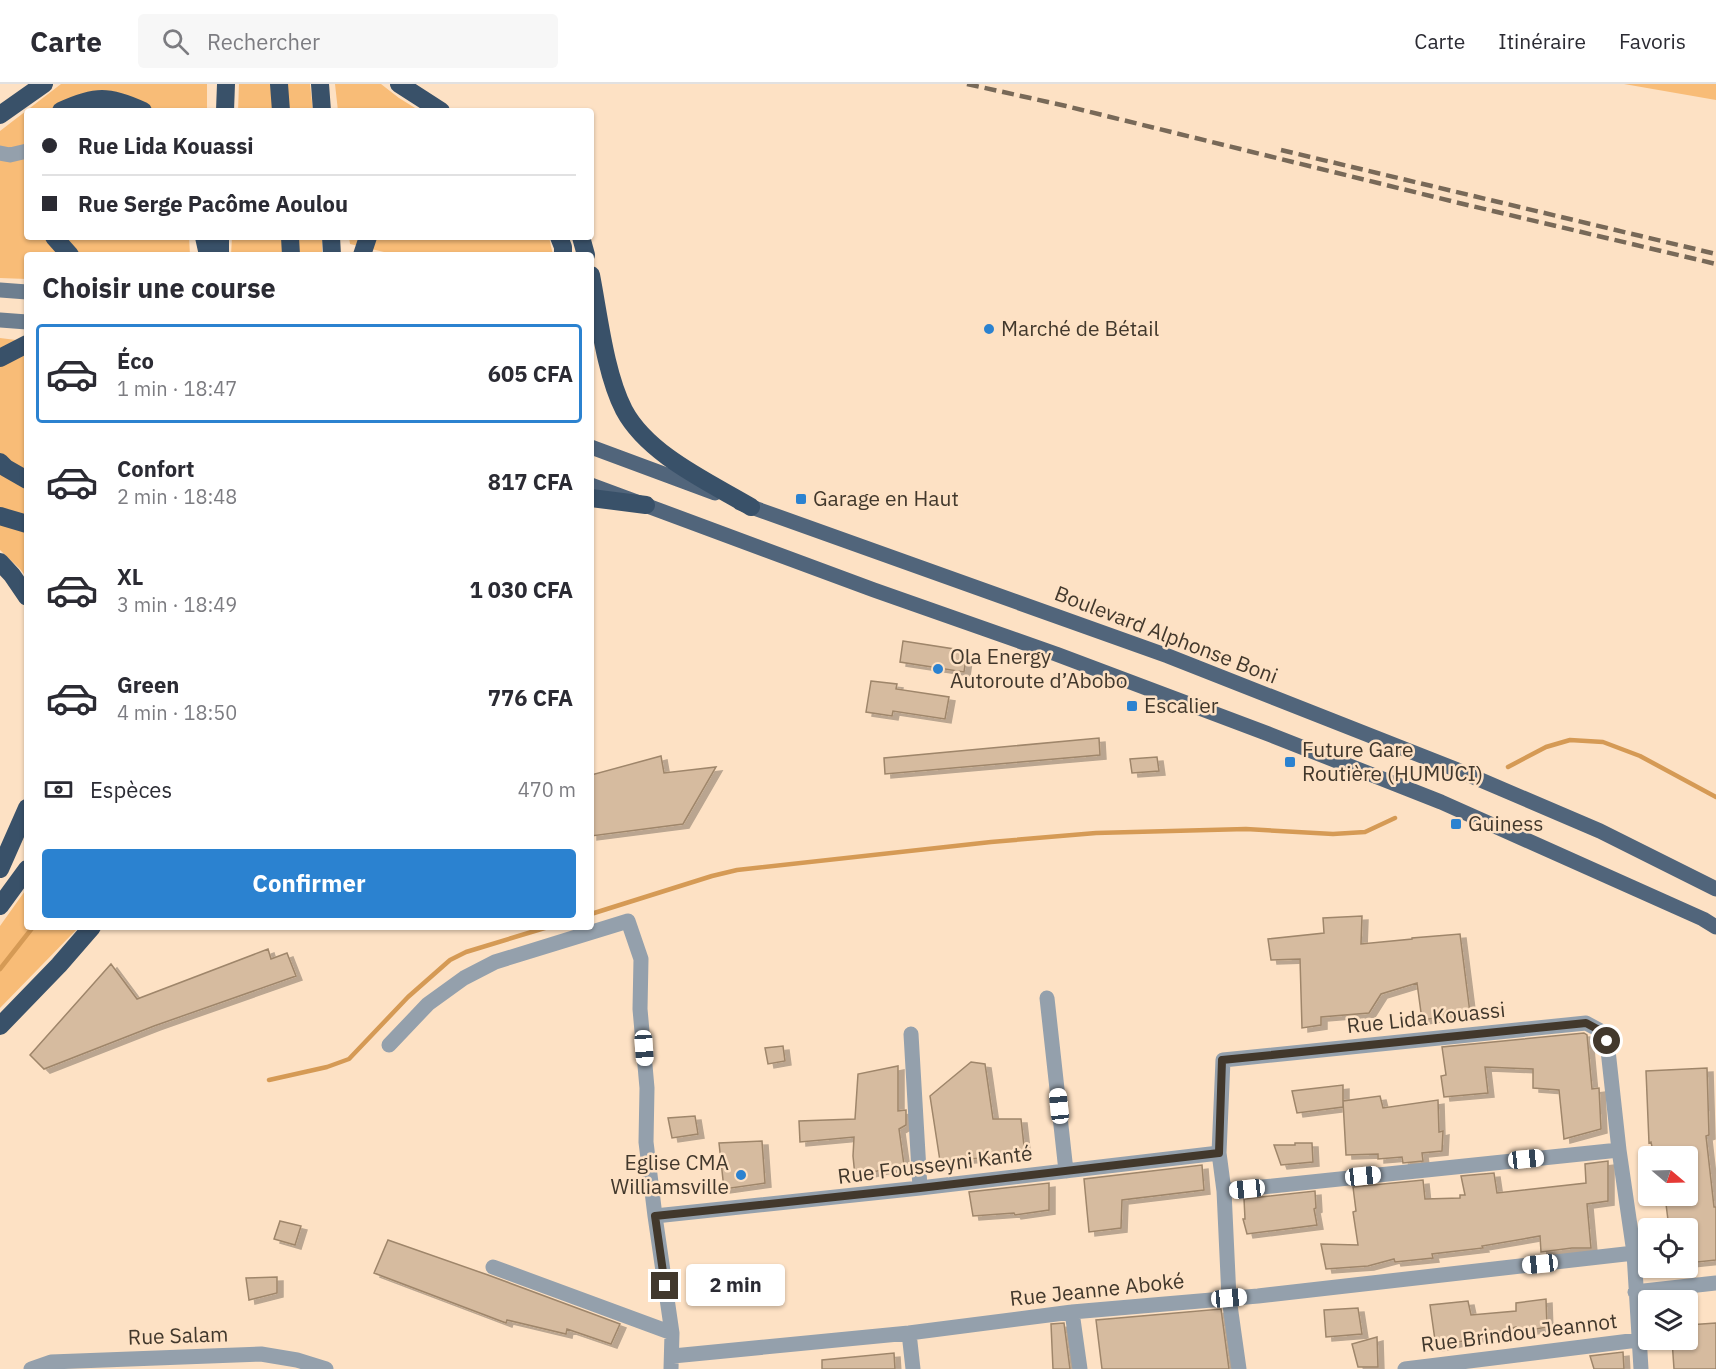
<!DOCTYPE html>
<html lang="fr">
<meta charset="utf-8">
<style>
:root{--surface:#fff;--page:#f7f7f7;--text:#2b2b33;--muted:#7c7c81;--line:#e1e1e2;--accent:#2b82d0}
body{margin:0;font-family:"IBM Plex Sans",sans-serif;background:var(--page);color:var(--text);height:100vh;display:flex;flex-direction:column;font-size:22px;white-space:nowrap}
*{box-sizing:border-box;margin:0}
p{font-size:20px;color:var(--muted)}
.icon{flex:none;width:33px;height:33px;fill:none;stroke:currentColor;stroke-width:2;stroke-linecap:round;stroke-linejoin:round}
.map{position:relative;flex:1;overflow:hidden}
.panel{position:absolute;left:24px;top:168px;width:570px;height:678px;display:flex;flex-direction:column;background:var(--surface);border-radius:6px;box-shadow:0 2px 4px #0004}
.panel>*{flex:none}
.guide{position:absolute;left:24px;top:24px;width:570px;height:132px;border-radius:6px;box-shadow:0 2px 4px #0004;display:grid;align-content:center;height:132px;padding:0 18px;background:var(--surface)}
.needle{width:39px;rotate:109deg}
.buttons{position:absolute;left:1638px;top:1062px;display:grid;gap:12px}
.buttons a{display:grid;place-items:center;width:60px;height:60px;border-radius:6px;background:var(--surface);box-shadow:0 2px 4px #0004;font-size:30px}
.end{position:absolute;width:27px;height:27px;margin:-14px;border:8px solid #42382c;background:#fff;box-shadow:0 0 0 3px #fff}
.from{border-radius:50%}
.bubble{position:absolute;height:42px;border-radius:6px;background:var(--surface);box-shadow:0 2px 4px #0004;font-size:20px;font-weight:700;line-height:42px;text-align:center}
.car{position:absolute;width:18px;height:36px;margin:-18px -9px;border-radius:8px;box-shadow:0 0 4px 2px #0007;background:linear-gradient(#fff 24%,#345 0 40%,#fff 0 76%,#345 0 86%,#fff 0)}
.guide b{display:flex;align-items:center;gap:21px;height:57px;font-size:22px}
.guide b+b{border-top:2px solid var(--line)}
.guide i{width:15px;height:15px;background:var(--text)}
ul{padding:0;list-style:none}
li{display:flex;align-items:center;gap:18px;height:99px;margin:0 12px 9px;padding:0 6px;border:3px solid transparent;border-radius:6px}
li div{flex:1}
li b{display:block;font-size:22px}
li em{font-style:normal;font-weight:700}
li.selected{border-color:var(--accent)}
li>.icon{width:54px;height:54px;stroke-width:1.5}
h2{padding:0 18px;font-size:27px;line-height:72px}
.pay{display:flex;align-items:center;gap:15px;height:66px;padding:0 18px;font-size:22px}
.pay p{margin-inline-start:auto}
.primary-button{display:flex;gap:12px;margin-top:auto;padding:12px 18px}
.primary-button a{flex:1;height:69px;border-radius:6px;background:var(--accent);color:#fff;font-size:24px;font-weight:700;line-height:69px;text-align:center}
header{display:flex;align-items:center;gap:36px;box-sizing:border-box;height:84px;padding:0 30px;background:var(--surface);border-bottom:2px solid var(--line)}
header strong{font-size:28px}
nav{display:flex;gap:33px;margin-inline-start:auto;font-size:21px}
.search{width:420px;height:54px;background:var(--page);display:flex;align-items:center;gap:15px;box-sizing:border-box;padding:0 21px;border-radius:6px;color:var(--muted);font-size:22px}
.map>svg:first-child{display:block}
</style>
<header>
<strong>Carte</strong>
<div class="search"><svg class="icon" aria-label="search" viewBox="0 0 24 24"><circle cx="10" cy="10" r="6"/><path d="M15 15l6 6"/></svg>Rechercher</div>
<nav><a>Carte</a><a>Itinéraire</a><a>Favoris</a></nav>
</header>
<div class="map">
<svg width="1716" height="1285" viewBox="0 0 1716 1285">
<defs>
<filter id="shadow"><feDropShadow dx="6" dy="4" stdDeviation="0" flood-color="#0004"/></filter>
</defs>
<rect width="100%" height="100%" fill="#fde1c4"/>
<path fill="#f8bc77" d="M61,0H207V27H27V153H189L190,171H27V195L0,194V47Z
M239,0H310L313,27H238Z
M335,0H381L399,14L420,27H338Z
M1624,0H1716V16Z
M232,153H322V171H231Z
M349,153H549L553,171H383L384,168L350,160Z
M0,254L24,257L27,259V494L20,485L0,466Z
M27,804V843H79L0,924V842Z"/>
<g fill="none" stroke-linecap="round" stroke-linejoin="round">
<path stroke="#d59a55" stroke-width="4.5" d="M1508,683L1546,663L1570,656L1603,658L1640,672L1716,713
M591,830L712,792L737,786L991,758L1096,749L1246,745L1333,750L1365,748L1395,734
M0,885L33,843
M269,996L327,983L349,975L408,913L450,876L466,868L548,843"/>
</g>
<path fill="#d6bb9f" stroke="#9f866b" stroke-width="1.5" filter="url(#shadow)" d="M903,557L967,567L964,588L900,578Z
M871,597L897,600L896,605L949,613L945,635L893,627L892,632L866,628Z
M1099,654L1100,671L885,690L884,674Z
M661,672L664,689L716,683L683,740L591,752V691Z
M1157,673L1159,687L1132,689L1130,675Z
M1362,832L1361,860L1412,855V854L1460,850L1470,929L1422,936L1417,899L1381,910L1369,929L1321,933V941L1302,944L1300,875L1271,876L1268,855L1324,849L1323,834Z
M268,865L271,875L287,869L296,892L154,942L44,985L30,971L111,880L137,915Z
M1584,949L1587,951L1592,1005L1599,1004L1601,1045L1564,1055L1559,1006L1533,1004V985L1485,983L1488,1009L1444,1013L1441,992L1446,991L1442,963Z
M783,962L785,977L768,980L765,964Z
M971,978L985,980L993,1035H1021L1025,1071L940,1077L930,1012Z
M898,982V1027L906,1026V1041L899,1045L904,1081L855,1092L853,1072L854,1053L800,1058L799,1037L855,1035L858,990Z
M1707,984L1709,1051L1706,1052L1714,1123H1716V1176L1688,1179V1144H1669L1665,1112H1688V1072H1654L1651,1058L1649,1059L1646,987Z
M1343,1001V1023L1297,1029L1292,1007Z
M1380,1012L1383,1024L1438,1016L1439,1048L1443,1047L1442,1067L1422,1069L1423,1077L1403,1079L1402,1073L1378,1075V1070L1346,1071L1343,1017Z
M695,1032L698,1050L672,1054L668,1034Z
M762,1057L765,1099L724,1105L719,1059Z
M1295,1059H1312L1313,1078L1281,1081L1274,1061H1295Z
M1608,1077V1117L1587,1120L1591,1164H1572L1541,1168L1540,1152L1482,1162L1483,1164L1432,1170L1433,1174L1395,1178L1394,1175L1368,1182L1326,1185L1321,1160L1358,1161L1353,1128L1356,1127L1353,1103L1423,1096L1425,1115L1460,1114V1111H1465L1461,1092L1494,1089L1497,1109L1586,1099L1585,1080Z
M1202,1081L1204,1106L1122,1116L1121,1144L1089,1148L1084,1095Z
M1049,1099V1126L1015,1131L1014,1129L973,1132L969,1108Z
M1315,1107L1316,1124L1314,1125L1317,1141L1247,1150L1243,1135H1245L1244,1115Z
M280,1137L301,1142L295,1161L274,1155Z
M388,1156L488,1191L620,1240L611,1260L567,1245L566,1250L507,1236L506,1239L374,1189Z
M277,1193V1209L249,1216L246,1194Z
M1546,1215L1547,1243L1516,1249V1243L1476,1254L1436,1263L1430,1221L1468,1217L1471,1231L1516,1227V1219Z
M1358,1224L1362,1250L1326,1253L1324,1226Z
M1221,1225L1229,1285H1102L1096,1236Z
M1064,1239L1070,1285H1053L1051,1240Z
M1716,1239V1285H1674L1672,1256H1688V1241Z
M1377,1253L1378,1283H1358L1352,1260Z
M1623,1268L1624,1285H1594L1590,1272Z
M894,1269L895,1285H822V1276Z"/>
<g fill="none" stroke-linecap="round" stroke-linejoin="round">
<path stroke="#94a0ac" stroke-width="15" d="M0,69L10,71L27,67
M1047,914L1066,1087
M911,950L920,1104
M389,961L428,920L464,894L495,878L628,837L641,875L640,925L647,1004L646,1058L655,1132L672,1249L671,1285
M1224,1107L1619,1066
M655,1132L920,1104L1219,1069
M493,1183L672,1249
M1635,1208L1716,1199
M1072,1228L1080,1285
M909,1249L913,1285
M673,1272L909,1249L1072,1228L1258,1212L1634,1169
M31,1285L51,1278L261,1270L297,1276L326,1285
M1239,1285L1229,1214L1224,1107L1219,1069L1223,976L1586,939L1599,946L1607,957L1619,1066L1634,1169L1641,1285
M1405,1285L1638,1256"/>
<path stroke="#6d7e8f" stroke-width="15" d="M0,206L27,208
M0,236L27,238"/>
<path stroke="#51657b" stroke-width="15" d="M591,363L715,409
M591,401L874,506L1056,570L1271,651L1441,718L1703,835L1716,843
M740,419L1168,572L1455,685L1600,747L1716,805"/>
<path stroke="#395169" stroke-width="18" d="M279,0L281,27
M320,0L322,27
M399,0L441,27
M61,27C95,11 109,11 143,27
M225,27L226,0
M0,31L44,0
M54,153L70,171
M204,153L208,171
M290,153L291,171
M331,153L332,171
M559,153L563,163V171
M581,153L586,171
M220,171V153
M362,171L368,153
M591,191C599,232 605,289 624,326C648,371 709,398 751,423
M0,274L27,260
M0,378L6,384L27,396
M591,414L646,421
M0,432L27,440
M0,478L12,491L27,513
M0,785L27,724
M0,822L27,785
M0,942L59,881L92,843"/>
<path stroke="#786958" stroke-width="4.5" stroke-dasharray="12 6" stroke-linecap="butt" d="M967,0L1066,22L1455,118L1716,180
M1281,66L1716,170"/>
</g>
<g fill="none" stroke-linecap="round" stroke-linejoin="round">
<path stroke="#42382c" stroke-width="8" d="M665,1202L655,1132L920,1104L1219,1069L1222,976L1586,939L1599,946L1607,957"/>
</g>
<g fill="#2b82d0" stroke="#fde1c4" stroke-width="2">
<circle cx="989" cy="245" r="6"/>
<rect x="795" y="409" width="12" height="12" rx="3"/>
<circle cx="938" cy="585" r="6"/>
<rect x="1126" y="616" width="12" height="12" rx="3"/>
<rect x="1284" y="672" width="12" height="12" rx="3"/>
<rect x="1450" y="734" width="12" height="12" rx="3"/>
<circle cx="741" cy="1091" r="6"/>
</g>
<g text-anchor="middle" stroke-width="5" stroke-linejoin="round" paint-order="stroke">
<g font-size="21" fill="#42382c" stroke="#fde1c4" text-anchor="start">
<text x="1001" y="252">Marché de Bétail</text>
<text x="813" y="422">Garage en Haut</text>
<text x="950" y="580">Ola Energy<tspan x="950" dy="24">Autoroute d’Abobo</tspan></text>
<text x="1144" y="629">Escalier</text>
<text x="1302" y="673">Future Gare<tspan x="1302" dy="24">Routière (HUMUCI)</tspan></text>
<text x="1468" y="747">Guiness</text>
<text x="729" y="1086" text-anchor="end">Eglise CMA<tspan x="729" dy="24">Williamsville</tspan></text>
</g>
<g font-size="21" fill="#42382c" stroke="#fde1c4">
<text transform="translate(1166 551) rotate(21)" y="7">Boulevard Alphonse Boni</text>
<text transform="translate(1426 934) rotate(-6)" y="7">Rue Lida Kouassi</text>
<text transform="translate(935 1081) rotate(-7)" y="7">Rue Fousseyni Kanté</text>
<text transform="translate(1097 1206) rotate(-6)" y="7">Rue Jeanne Aboké</text>
<text transform="translate(1519 1249) rotate(-7)" y="7">Rue Brindou Jeannot</text>
<text transform="translate(178 1252) rotate(-2)" y="7">Rue Salam</text>
</g>
</g>
</svg>
<div class="buttons">
<a><svg class="needle" viewBox="-14 -14 28 28"><path d="M0-13l5 13h-10z" fill="#e53935"/><path d="M0 13l5-13h-10z" fill="#7c7c81"/></svg></a>
<a><svg class="icon" aria-label="locate" viewBox="0 0 24 24"><circle cx="12" cy="12" r="6"/><path d="M12 2v4M12 18v4M2 12h4M18 12h4"/></svg></a>
<a><svg class="icon" aria-label="layers" viewBox="0 0 24 24"><path d="M12 4l9 5-9 5-9-5zM3 14l9 5 9-5"/></svg></a>
</div>
<i class="end from" style="left:1607px;top:957px"></i>
<i class="end" style="left:665px;top:1202px"></i>
<div class="bubble" style="left:686px;top:1180px;width:99px">2 min</div>
<i class="car" style="left:644px;top:964px;rotate:176deg"></i>
<i class="car" style="left:1059px;top:1022px;rotate:354deg"></i>
<i class="car" style="left:1526px;top:1075px;rotate:84deg"></i>
<i class="car" style="left:1363px;top:1092px;rotate:84deg"></i>
<i class="car" style="left:1247px;top:1105px;rotate:264deg"></i>
<i class="car" style="left:1540px;top:1180px;rotate:264deg"></i>
<i class="car" style="left:1229px;top:1214px;rotate:85deg"></i>
<div class="guide">
<b><i class="from"></i>Rue Lida Kouassi</b>
<b><i></i>Rue Serge Pacôme Aoulou</b>
</div>
<section class="panel">
<h2>Choisir une course</h2>
<ul>
<li class="selected"><svg class="icon" aria-label="car" viewBox="0 0 24 24"><path d="M5 17H2v-5l4-1 3-4h7l3 4 3 1v5h-3M9 17h6M6 11h13"/><circle cx="7" cy="17" r="2"/><circle cx="17" cy="17" r="2"/></svg><div><b>Éco</b><p>1 min · 18:47</p></div><em>605 CFA</em></li>
<li><svg class="icon" aria-label="car" viewBox="0 0 24 24"><path d="M5 17H2v-5l4-1 3-4h7l3 4 3 1v5h-3M9 17h6M6 11h13"/><circle cx="7" cy="17" r="2"/><circle cx="17" cy="17" r="2"/></svg><div><b>Confort</b><p>2 min · 18:48</p></div><em>817 CFA</em></li>
<li><svg class="icon" aria-label="car" viewBox="0 0 24 24"><path d="M5 17H2v-5l4-1 3-4h7l3 4 3 1v5h-3M9 17h6M6 11h13"/><circle cx="7" cy="17" r="2"/><circle cx="17" cy="17" r="2"/></svg><div><b>XL</b><p>3 min · 18:49</p></div><em>1 030 CFA</em></li>
<li><svg class="icon" aria-label="car" viewBox="0 0 24 24"><path d="M5 17H2v-5l4-1 3-4h7l3 4 3 1v5h-3M9 17h6M6 11h13"/><circle cx="7" cy="17" r="2"/><circle cx="17" cy="17" r="2"/></svg><div><b>Green</b><p>4 min · 18:50</p></div><em>776 CFA</em></li>
</ul>
<div class="pay"><svg class="icon" aria-label="cash" viewBox="0 0 24 24"><path d="M3 7h18v10H3z"/><circle cx="12" cy="12" r="2"/></svg>Espèces<p>470 m</p></div>
<div class="primary-button"><a>Confirmer</a></div>
</section>
</div>
